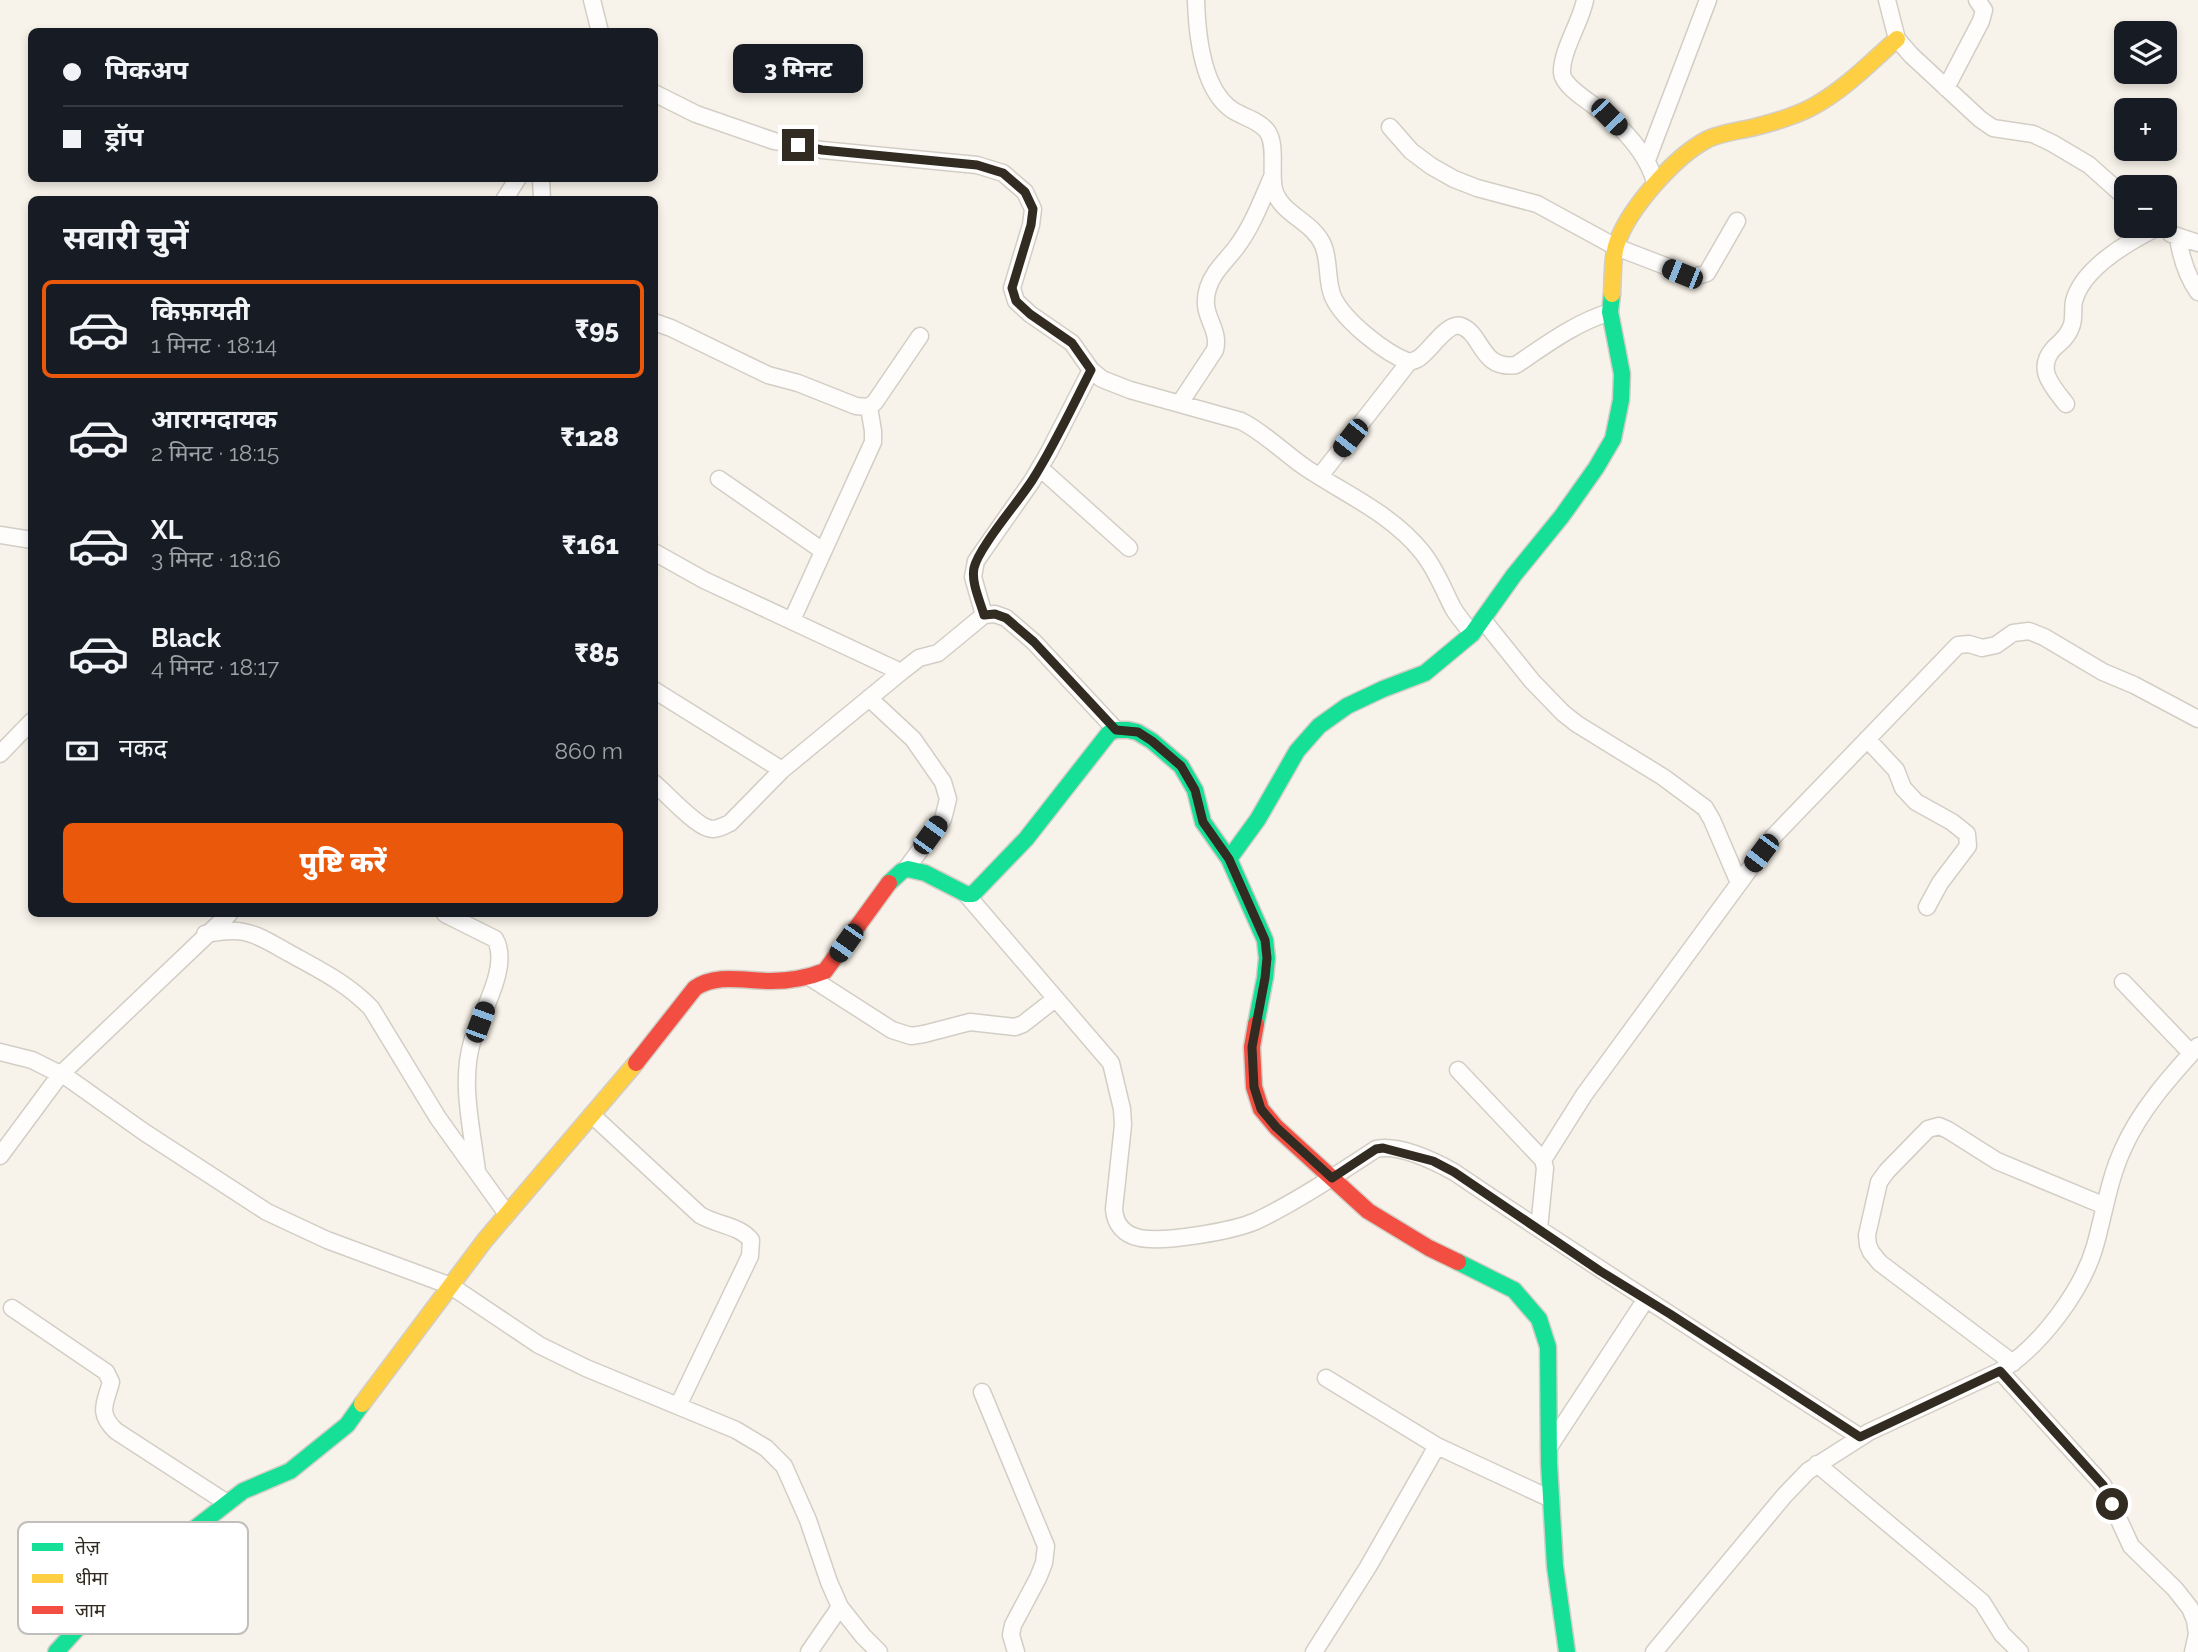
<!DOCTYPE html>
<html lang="hi">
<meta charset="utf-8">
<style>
:root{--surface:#171b24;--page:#20242c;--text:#f1f3f6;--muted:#9ea1a6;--line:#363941;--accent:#ea580c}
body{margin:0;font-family:Raleway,"Noto Sans Devanagari",sans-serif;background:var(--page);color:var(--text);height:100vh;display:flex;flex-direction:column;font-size:26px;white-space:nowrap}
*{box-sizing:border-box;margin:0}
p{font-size:23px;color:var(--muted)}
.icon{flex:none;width:38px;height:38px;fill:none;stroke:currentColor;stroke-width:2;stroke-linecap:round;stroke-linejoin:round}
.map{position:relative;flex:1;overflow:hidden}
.side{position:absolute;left:28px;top:196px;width:630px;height:721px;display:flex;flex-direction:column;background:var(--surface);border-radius:10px;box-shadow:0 4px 10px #0003}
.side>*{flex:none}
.top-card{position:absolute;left:28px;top:28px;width:630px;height:154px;border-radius:10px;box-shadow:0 4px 10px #0003;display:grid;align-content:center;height:154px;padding:0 35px;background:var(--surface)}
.controls{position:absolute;left:2114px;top:21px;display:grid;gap:14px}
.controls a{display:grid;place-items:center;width:63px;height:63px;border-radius:10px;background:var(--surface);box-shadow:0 4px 10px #0003;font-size:35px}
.end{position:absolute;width:32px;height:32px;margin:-16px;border:9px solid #312b21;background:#fff;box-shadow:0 0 0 4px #fff}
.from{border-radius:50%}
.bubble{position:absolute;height:49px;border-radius:10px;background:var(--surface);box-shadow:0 4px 10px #0003;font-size:23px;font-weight:800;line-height:49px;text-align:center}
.car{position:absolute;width:21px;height:42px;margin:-21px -10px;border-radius:9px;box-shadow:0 0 5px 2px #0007;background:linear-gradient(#222 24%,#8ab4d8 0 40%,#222 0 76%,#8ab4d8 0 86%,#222 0)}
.top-card b{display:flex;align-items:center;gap:24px;height:66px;font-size:26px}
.top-card b+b{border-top:2px solid var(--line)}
.top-card i{width:18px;height:18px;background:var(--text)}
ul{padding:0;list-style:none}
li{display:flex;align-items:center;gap:21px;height:98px;margin:0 14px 10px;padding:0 21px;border:4px solid transparent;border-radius:10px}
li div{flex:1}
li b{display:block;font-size:26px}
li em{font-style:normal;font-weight:800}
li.active{border-color:var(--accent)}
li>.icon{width:63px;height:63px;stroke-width:1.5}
h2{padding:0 35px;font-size:32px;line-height:84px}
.pay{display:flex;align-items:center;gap:18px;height:77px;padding:0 35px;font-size:26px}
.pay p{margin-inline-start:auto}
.cta{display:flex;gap:14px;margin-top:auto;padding:14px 35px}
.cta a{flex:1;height:80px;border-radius:10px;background:var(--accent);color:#fff;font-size:28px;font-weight:800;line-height:80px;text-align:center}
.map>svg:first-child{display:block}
</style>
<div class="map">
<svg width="2198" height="1652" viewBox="0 0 2198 1652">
<rect width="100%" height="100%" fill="#f8f3ea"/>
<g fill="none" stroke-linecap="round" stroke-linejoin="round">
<g stroke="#d3cec5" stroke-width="19">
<path id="street" d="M592,0L600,32
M1196,0C1197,33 1202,88 1231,109C1242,117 1259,120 1267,131C1277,144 1270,173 1274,189C1280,214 1313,221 1323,245C1330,261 1326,281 1333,297C1344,321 1385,353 1409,362C1412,361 1417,360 1419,358C1430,351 1447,322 1461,326C1483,334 1480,370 1516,365C1547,344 1575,323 1610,312
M1585,0C1581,22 1561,51 1562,73C1563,88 1597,106 1609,117C1628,134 1649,157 1655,183
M1887,0L1897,39L1911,55L1980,119L1993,128L2033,134L2052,143L2089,165L2126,198
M1946,88L1981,21L1984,10L1977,0
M654,93L696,114L774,141L822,150L977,165L1003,173L1025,192L1033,209L1031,225L1012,288L1016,301L1030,314L1072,343L1091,370L1102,379L1130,390L1241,421C1265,433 1284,453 1306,468C1345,494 1392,514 1422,552C1436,569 1443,589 1453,608C1458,617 1466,625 1472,634
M1390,127L1411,151L1431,166L1454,179L1477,188L1537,204L1616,247L1694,277L1707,273L1737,221
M1647,160L1708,0
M541,178L542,200
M504,200L518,178
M2171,234L2198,243
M2178,238C2181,257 2186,275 2198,292
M654,322L671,328L768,375L798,383L856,406L869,407L875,402L920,336
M1180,403L1215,350C1221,327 1199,316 1208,288C1213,272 1225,262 1235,249C1252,227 1261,202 1272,177
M2066,404C2052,386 2035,369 2054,348C2061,342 2068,336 2071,327C2075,319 2072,310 2074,301C2083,267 2130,241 2158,227
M1040,468L1129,548
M1320,476L1409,362
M719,479L823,551
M0,535L32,540
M654,552L704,580L901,672
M984,615L973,577L976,561L1032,481L1049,452L1091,370
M792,620L873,442V431L869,407
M1483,620L1532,681L1563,713L1577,724L1663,777L1705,808L1712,820L1739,883
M654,690L782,770
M869,698L913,739L943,782L948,799L943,819L906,869
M1867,739L1896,770L1903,788L1916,802L1952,822L1967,834L1968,846L1940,883L1927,907
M0,754L32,721
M654,783C667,794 694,824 708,828C715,831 723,826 730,823L782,770L901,672L919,658L938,653L984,615L995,614L1006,618L1034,642L1116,730
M966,894L1111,1063L1122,1109L1123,1125L1114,1209C1115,1224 1124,1235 1140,1238C1164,1243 1233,1231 1256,1221C1296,1202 1338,1174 1376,1149C1399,1144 1434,1161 1454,1172C1588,1263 1724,1349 1860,1437
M445,914L495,939C511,966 480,1014 472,1042C460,1083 472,1129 477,1171
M205,934C218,932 231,929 244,932C260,935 274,945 289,953C318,969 347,983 371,1008L438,1118L507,1214
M811,978L892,1030L911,1036L924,1034L970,1022L1015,1027L1023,1024L1055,999
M2123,982L2191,1053
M0,1052L32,1060L68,1078L144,1132L267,1212L327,1240L451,1286L539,1345L586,1368L736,1430L766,1448L784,1466L808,1520L829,1582L840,1607L863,1636L879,1652
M1458,1070L1543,1160L1545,1168L1539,1229
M592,1115L700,1215C716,1225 739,1225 751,1240L750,1256L678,1406
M0,1156L60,1075L229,914
M1543,1160L1584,1095L1773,837L1958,645L1969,644L1982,648L1996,645L2013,633L2029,631L2044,637L2103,672L2134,685L2198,719
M12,1308L106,1372L111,1382C105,1404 97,1413 116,1431L227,1503
M2013,1363L1880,1263L1871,1252L1868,1245L1867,1235L1879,1182L1887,1171L1928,1129L1939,1126L1948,1130L1997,1161L2105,1206
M2000,1371L2103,1485L2131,1546L2175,1589L2190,1608L2195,1620L2197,1634L2193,1652
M1326,1378L1437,1446L1551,1499
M982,1392L1046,1546L1044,1563L1038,1578L1013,1625L1011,1635L1016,1652
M1549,1447L1646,1299
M1817,1464L1982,1602L2002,1634L2020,1652
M809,1652L840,1607
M1314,1652L1368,1567L1437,1446
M1654,1652L1784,1496L1808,1471L1869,1432L2000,1371C2040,1347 2082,1291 2095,1246C2104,1214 2109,1179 2123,1149C2140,1110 2170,1077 2198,1046"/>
</g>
<g stroke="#d3cec5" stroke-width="19">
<path id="fast" d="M1229,859L1258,819L1297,751L1319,726L1347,706L1383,689L1425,673L1472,634L1514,575L1562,516L1596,468L1613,439L1621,400L1622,374L1610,312L1612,294
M889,883L902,871L908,869L925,873L966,894H973L1026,839L1109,733L1116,730H1128L1137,732L1152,741L1181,766L1195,790L1203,822L1229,859L1265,940L1267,958L1265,978L1256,1024
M1458,1262L1514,1290L1539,1319L1548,1347L1549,1463L1555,1566L1567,1652
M56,1652L104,1599L243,1491L290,1471L347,1425L362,1404"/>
</g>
<g stroke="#d3cec5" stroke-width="19">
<path id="slow" d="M1612,294C1613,278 1612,261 1616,246C1627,210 1675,156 1708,139C1723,132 1739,131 1755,127C1775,122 1796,116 1814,106C1845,89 1871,62 1897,39
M362,1404L485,1240L636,1063"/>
</g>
<g stroke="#d3cec5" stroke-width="19">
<path id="jam" d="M1256,1024L1252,1047L1254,1087L1261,1109L1276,1127L1368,1211L1429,1248L1458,1262
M636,1063L695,988C717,973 745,981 771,981C790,981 807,978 825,971L889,883"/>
</g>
<use href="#street" stroke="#fefdfc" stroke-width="16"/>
<use href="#fast" stroke="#16e098" stroke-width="16"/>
<use href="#slow" stroke="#ffcf43" stroke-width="16"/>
<use href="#jam" stroke="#f24e42" stroke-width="16"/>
</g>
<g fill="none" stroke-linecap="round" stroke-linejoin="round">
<path stroke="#312b21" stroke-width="9" d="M798,145L822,150L977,165L1003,173L1025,192L1033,209L1031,225L1012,288L1016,301L1030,314L1072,343L1091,370C1072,407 1055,444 1033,479C1020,500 978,548 974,568C971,582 980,601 984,615L995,614L1006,618L1034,642L1116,730L1138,732L1152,741L1181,766L1195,790L1203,822L1229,859L1265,940L1267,958L1265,978L1252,1047L1254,1087L1261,1109L1276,1127L1332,1178L1376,1149L1383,1148L1433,1161L1454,1172L1600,1271L1670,1314L1860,1437L2000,1371L2103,1485L2112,1504"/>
</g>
<rect x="18" y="1522" width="230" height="112" rx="10" fill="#fff" stroke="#c1bfbc" stroke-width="2"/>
<rect x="32" y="1543" width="31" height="8" fill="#16e098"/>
<rect x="32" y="1574" width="31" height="9" fill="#ffcf43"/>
<rect x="32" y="1606" width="31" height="8" fill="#f24e42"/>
<g font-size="19" fill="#312b21">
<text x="75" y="1554">तेज़</text>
<text x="75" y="1585">धीमा</text>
<text x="75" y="1617">जाम</text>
</g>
</svg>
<div class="controls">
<a><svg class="icon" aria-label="layers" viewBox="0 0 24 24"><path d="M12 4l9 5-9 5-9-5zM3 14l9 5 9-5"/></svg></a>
<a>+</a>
<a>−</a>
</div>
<i class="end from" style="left:2112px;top:1504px"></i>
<i class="end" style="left:798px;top:145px"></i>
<div class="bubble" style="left:733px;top:44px;width:130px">3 मिनट</div>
<i class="car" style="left:1609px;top:117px;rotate:136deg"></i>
<i class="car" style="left:1682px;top:274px;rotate:292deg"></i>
<i class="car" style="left:1350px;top:438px;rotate:218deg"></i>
<i class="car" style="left:930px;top:835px;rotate:36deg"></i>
<i class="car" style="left:1761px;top:853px;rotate:217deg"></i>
<i class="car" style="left:846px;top:943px;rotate:215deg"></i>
<i class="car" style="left:480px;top:1022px;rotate:20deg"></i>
<div class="top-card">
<b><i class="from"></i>पिकअप</b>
<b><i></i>ड्रॉप</b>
</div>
<section class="side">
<h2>सवारी चुनें</h2>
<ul>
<li class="active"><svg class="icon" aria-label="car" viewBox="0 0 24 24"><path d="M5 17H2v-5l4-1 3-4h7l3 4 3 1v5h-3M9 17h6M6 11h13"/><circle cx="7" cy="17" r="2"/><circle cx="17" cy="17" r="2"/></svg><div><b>किफ़ायती</b><p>1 मिनट · 18:14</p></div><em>₹95</em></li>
<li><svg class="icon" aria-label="car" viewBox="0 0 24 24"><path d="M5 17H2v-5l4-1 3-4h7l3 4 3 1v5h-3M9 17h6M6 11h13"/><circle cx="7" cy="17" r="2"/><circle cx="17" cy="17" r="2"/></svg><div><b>आरामदायक</b><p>2 मिनट · 18:15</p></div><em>₹128</em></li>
<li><svg class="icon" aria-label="car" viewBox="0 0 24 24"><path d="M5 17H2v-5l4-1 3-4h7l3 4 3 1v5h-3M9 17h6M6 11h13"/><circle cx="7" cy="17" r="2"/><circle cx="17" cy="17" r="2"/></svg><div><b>XL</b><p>3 मिनट · 18:16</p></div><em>₹161</em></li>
<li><svg class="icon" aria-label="car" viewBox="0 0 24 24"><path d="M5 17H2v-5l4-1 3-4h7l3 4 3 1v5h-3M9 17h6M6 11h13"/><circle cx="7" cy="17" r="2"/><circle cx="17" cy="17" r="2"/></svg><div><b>Black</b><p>4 मिनट · 18:17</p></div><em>₹85</em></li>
</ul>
<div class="pay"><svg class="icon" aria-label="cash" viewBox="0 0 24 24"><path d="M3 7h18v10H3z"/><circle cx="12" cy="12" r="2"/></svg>नकद<p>860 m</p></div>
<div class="cta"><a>पुष्टि करें</a></div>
</section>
</div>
